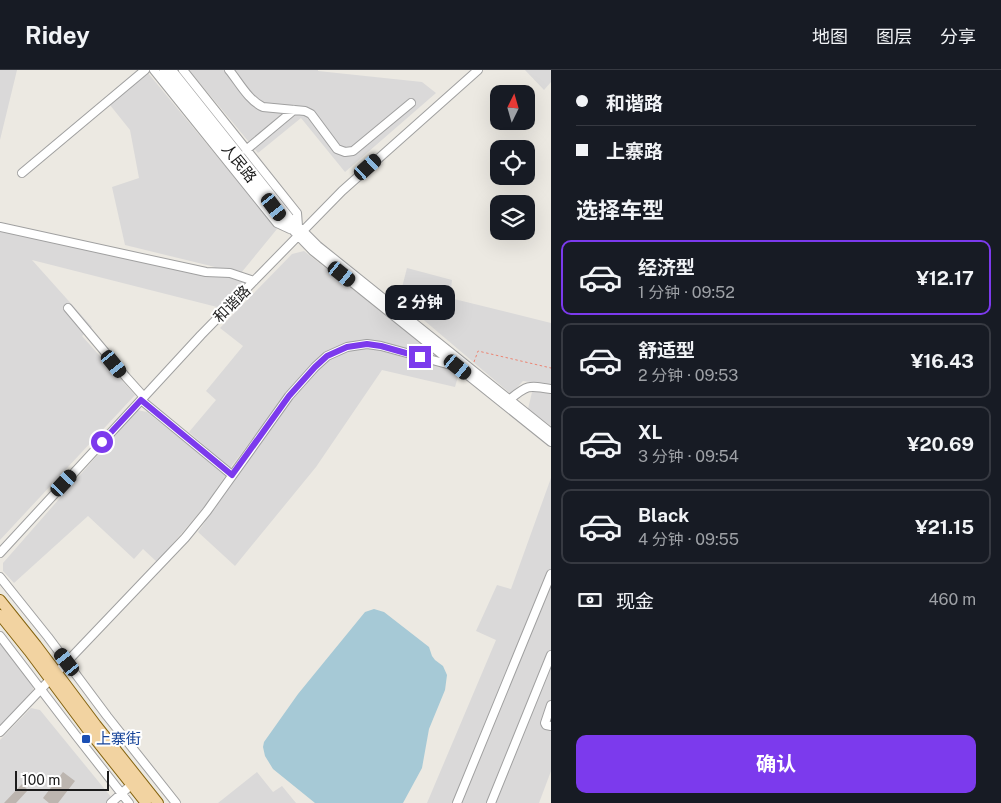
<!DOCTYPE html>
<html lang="zh">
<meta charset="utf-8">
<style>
:root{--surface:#171b24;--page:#20242c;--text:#f1f3f6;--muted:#9ea1a6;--line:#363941;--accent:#7c3aed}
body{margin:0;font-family:"Public Sans","Noto Sans SC",sans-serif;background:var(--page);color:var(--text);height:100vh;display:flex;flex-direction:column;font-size:19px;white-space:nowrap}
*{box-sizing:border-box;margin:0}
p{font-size:16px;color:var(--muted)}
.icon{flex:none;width:28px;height:28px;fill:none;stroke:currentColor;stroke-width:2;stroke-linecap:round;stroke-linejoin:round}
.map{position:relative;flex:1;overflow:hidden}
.drawer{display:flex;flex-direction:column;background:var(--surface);width:450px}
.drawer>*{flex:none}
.hud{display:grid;align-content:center;height:110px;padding:0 25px;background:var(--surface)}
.needle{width:32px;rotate:5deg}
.buttons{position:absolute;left:490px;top:15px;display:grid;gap:10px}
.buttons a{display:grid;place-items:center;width:45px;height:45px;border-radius:10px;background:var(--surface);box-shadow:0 5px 20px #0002;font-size:25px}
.scale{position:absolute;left:15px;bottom:12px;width:94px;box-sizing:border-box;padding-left:5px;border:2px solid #1c1c1c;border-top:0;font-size:14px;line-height:18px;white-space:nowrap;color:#1c1c1c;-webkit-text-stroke:4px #fff;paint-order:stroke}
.end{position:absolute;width:22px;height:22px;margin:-11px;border:6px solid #7c3aed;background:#fff;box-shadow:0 0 0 2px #fff}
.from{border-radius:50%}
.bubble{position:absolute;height:35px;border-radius:10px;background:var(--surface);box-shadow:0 5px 20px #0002;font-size:16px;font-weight:700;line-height:35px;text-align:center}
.car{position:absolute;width:15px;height:30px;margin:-15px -8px;border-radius:6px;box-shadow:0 0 4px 1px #0007;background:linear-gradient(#222 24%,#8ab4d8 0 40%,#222 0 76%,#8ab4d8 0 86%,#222 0)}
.hud b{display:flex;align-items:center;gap:18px;height:48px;font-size:19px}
.hud b+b{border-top:1px solid var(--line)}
.hud i{width:12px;height:12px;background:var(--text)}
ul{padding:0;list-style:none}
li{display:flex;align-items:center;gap:15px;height:75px;margin:0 10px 8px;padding:0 15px;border:2px solid var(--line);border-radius:10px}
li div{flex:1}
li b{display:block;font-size:19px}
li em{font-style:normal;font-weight:700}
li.current{border-color:var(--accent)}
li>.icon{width:45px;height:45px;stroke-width:1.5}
h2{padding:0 25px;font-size:22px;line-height:60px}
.pay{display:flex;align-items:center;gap:12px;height:55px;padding:0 25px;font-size:19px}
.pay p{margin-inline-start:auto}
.primary-button{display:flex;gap:10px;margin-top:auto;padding:10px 25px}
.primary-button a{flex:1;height:58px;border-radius:10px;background:var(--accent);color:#fff;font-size:20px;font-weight:700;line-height:58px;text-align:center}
header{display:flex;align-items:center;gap:30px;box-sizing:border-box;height:70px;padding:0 25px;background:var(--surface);border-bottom:1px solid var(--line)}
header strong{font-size:24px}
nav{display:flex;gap:28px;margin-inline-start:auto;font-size:18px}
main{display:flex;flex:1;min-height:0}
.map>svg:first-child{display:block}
</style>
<header>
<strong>Ridey</strong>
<nav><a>地图</a><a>图层</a><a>分享</a></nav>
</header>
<main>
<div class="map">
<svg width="551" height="733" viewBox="0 0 551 733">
<rect width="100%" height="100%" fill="#ece9e2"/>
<path fill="#dad9d9" d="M0,0H17L0,70Z
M189,0H318V1L422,12L436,23L345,102L301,48L258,83Z
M525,0H551V12L544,20Z
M148,3L277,159L241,203L249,208L221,238L32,190L92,257L82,266L135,325L0,470V153L205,200L215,197L125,175L112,117L139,108L130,60L110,35Z
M304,181L459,303L455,317L382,300L316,397L235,496L198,462L272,354L266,351L230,398L189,362L216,330L206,321L243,276L220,258L292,184Z
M407,198L452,210L450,228L551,253V315L523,311L511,324L399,229Z
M533,318L551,321V356L528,339Z
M137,340L147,342L226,405L205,436L157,492L143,479L134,489L88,446L14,513L3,501V493Z
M551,408V701L539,733H427L496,570L476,561L497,515L511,519Z
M0,565L33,606V620L0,657Z
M31,638L40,640L116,733H0V670Z
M257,702L273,722L282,716L296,733H218Z"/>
<path fill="#a6c9d6" d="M374,539L384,542L429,577L432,586L435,590L443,596L447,605L445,620L429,659L422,698L403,733H315L273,699L265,686L263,677L264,672L298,624L365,542Z"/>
<path fill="#bcb5af" d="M63,702L75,711L58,733H49L43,728Z
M22,714L28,720L16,733H4Z"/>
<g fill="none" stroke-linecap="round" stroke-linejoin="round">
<g stroke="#a0a0a0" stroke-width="10">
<path id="minor" d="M154,0L277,153L290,159
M164,0L284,151L313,181L551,372
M172,0L289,147L318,176L551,363
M183,0L297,143L298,156
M229,0C239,12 248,30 263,37L305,41L311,44L337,79L345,82L353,81L411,33
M246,80L294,40
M22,103L145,0
M0,157L206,202L230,203L254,211
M68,238L126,307L144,327
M141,330L232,405
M509,330C527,315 528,315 551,319
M0,483L201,265L342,121L478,0
M0,507L48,567L107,646L176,733
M0,566L78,668L129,733
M551,635L545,653L546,655L551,656
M0,662L185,468L207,441L289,326L315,297L327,286L347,277L367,274L381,276L458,297
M111,733L131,715
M457,733L551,504
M491,733L551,585"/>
</g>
<g stroke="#85630e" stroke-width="12">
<path id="major" d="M0,530L36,575L96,655L158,733
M0,545L29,581L88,660L146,733"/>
</g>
<path stroke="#ec8574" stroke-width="1" stroke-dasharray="2.5 2.5" stroke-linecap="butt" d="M474,292L478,281L551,298"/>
<use href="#minor" stroke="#fff" stroke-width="8"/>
<use href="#major" stroke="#f2d3a1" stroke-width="10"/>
</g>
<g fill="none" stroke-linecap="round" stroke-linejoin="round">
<path stroke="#7c3aed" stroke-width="6" d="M102,372L141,330L232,405L289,326L315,297L327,286L347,277L367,274L381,276L420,287"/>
</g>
<rect fill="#1a4fb4" stroke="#fff" stroke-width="2" x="81" y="664" width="10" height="10" rx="2.5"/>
<g text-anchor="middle" stroke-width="4" stroke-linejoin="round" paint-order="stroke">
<g font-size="15" fill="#1c1c1c" stroke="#fff">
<text transform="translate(239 93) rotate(51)" y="5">人民路</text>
<text transform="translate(232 234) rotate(-45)" y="5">和谐路</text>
</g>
<g font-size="15" fill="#164399" stroke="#fff" text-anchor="start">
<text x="96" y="674">上寨街</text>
</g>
</g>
</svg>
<div class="buttons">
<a><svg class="needle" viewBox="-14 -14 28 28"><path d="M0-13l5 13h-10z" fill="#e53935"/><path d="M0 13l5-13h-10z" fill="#9ea1a6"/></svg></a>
<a><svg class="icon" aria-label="locate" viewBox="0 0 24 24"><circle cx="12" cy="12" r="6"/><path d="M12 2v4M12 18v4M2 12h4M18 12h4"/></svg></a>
<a><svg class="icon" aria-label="layers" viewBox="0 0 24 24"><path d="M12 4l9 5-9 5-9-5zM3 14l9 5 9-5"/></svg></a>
</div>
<div class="scale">100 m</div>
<i class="end from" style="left:102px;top:372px"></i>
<i class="end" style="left:420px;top:287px"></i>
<div class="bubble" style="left:385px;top:215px;width:70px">2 分钟</div>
<i class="car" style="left:368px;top:97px;rotate:48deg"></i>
<i class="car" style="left:274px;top:137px;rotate:143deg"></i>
<i class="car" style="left:342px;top:204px;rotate:129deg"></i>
<i class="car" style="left:114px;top:294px;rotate:141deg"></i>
<i class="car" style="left:458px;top:297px;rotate:129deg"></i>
<i class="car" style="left:64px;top:413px;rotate:43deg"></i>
<i class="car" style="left:67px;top:592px;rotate:323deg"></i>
</div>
<section class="drawer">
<div class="hud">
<b><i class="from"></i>和谐路</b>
<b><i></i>上寨路</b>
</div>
<h2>选择车型</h2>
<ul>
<li class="current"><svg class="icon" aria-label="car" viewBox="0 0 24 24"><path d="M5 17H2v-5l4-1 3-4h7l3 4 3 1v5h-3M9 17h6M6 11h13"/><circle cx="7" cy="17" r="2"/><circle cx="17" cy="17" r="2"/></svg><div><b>经济型</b><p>1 分钟 · 09:52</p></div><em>¥12.17</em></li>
<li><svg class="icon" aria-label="car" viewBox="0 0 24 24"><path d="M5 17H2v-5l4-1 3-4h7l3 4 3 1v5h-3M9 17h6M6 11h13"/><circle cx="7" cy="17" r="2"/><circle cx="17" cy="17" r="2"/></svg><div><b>舒适型</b><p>2 分钟 · 09:53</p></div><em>¥16.43</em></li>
<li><svg class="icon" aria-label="car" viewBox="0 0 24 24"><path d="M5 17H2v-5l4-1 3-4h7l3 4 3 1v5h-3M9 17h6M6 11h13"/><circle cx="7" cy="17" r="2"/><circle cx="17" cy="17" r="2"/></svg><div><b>XL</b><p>3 分钟 · 09:54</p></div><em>¥20.69</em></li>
<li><svg class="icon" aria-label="car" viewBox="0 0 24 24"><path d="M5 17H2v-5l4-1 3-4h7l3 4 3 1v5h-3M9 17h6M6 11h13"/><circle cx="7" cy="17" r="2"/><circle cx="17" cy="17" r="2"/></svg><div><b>Black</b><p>4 分钟 · 09:55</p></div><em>¥21.15</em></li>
</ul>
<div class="pay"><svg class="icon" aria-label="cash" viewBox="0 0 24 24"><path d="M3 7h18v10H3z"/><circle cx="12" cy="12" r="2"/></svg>现金<p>460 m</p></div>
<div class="primary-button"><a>确认</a></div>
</section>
</main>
